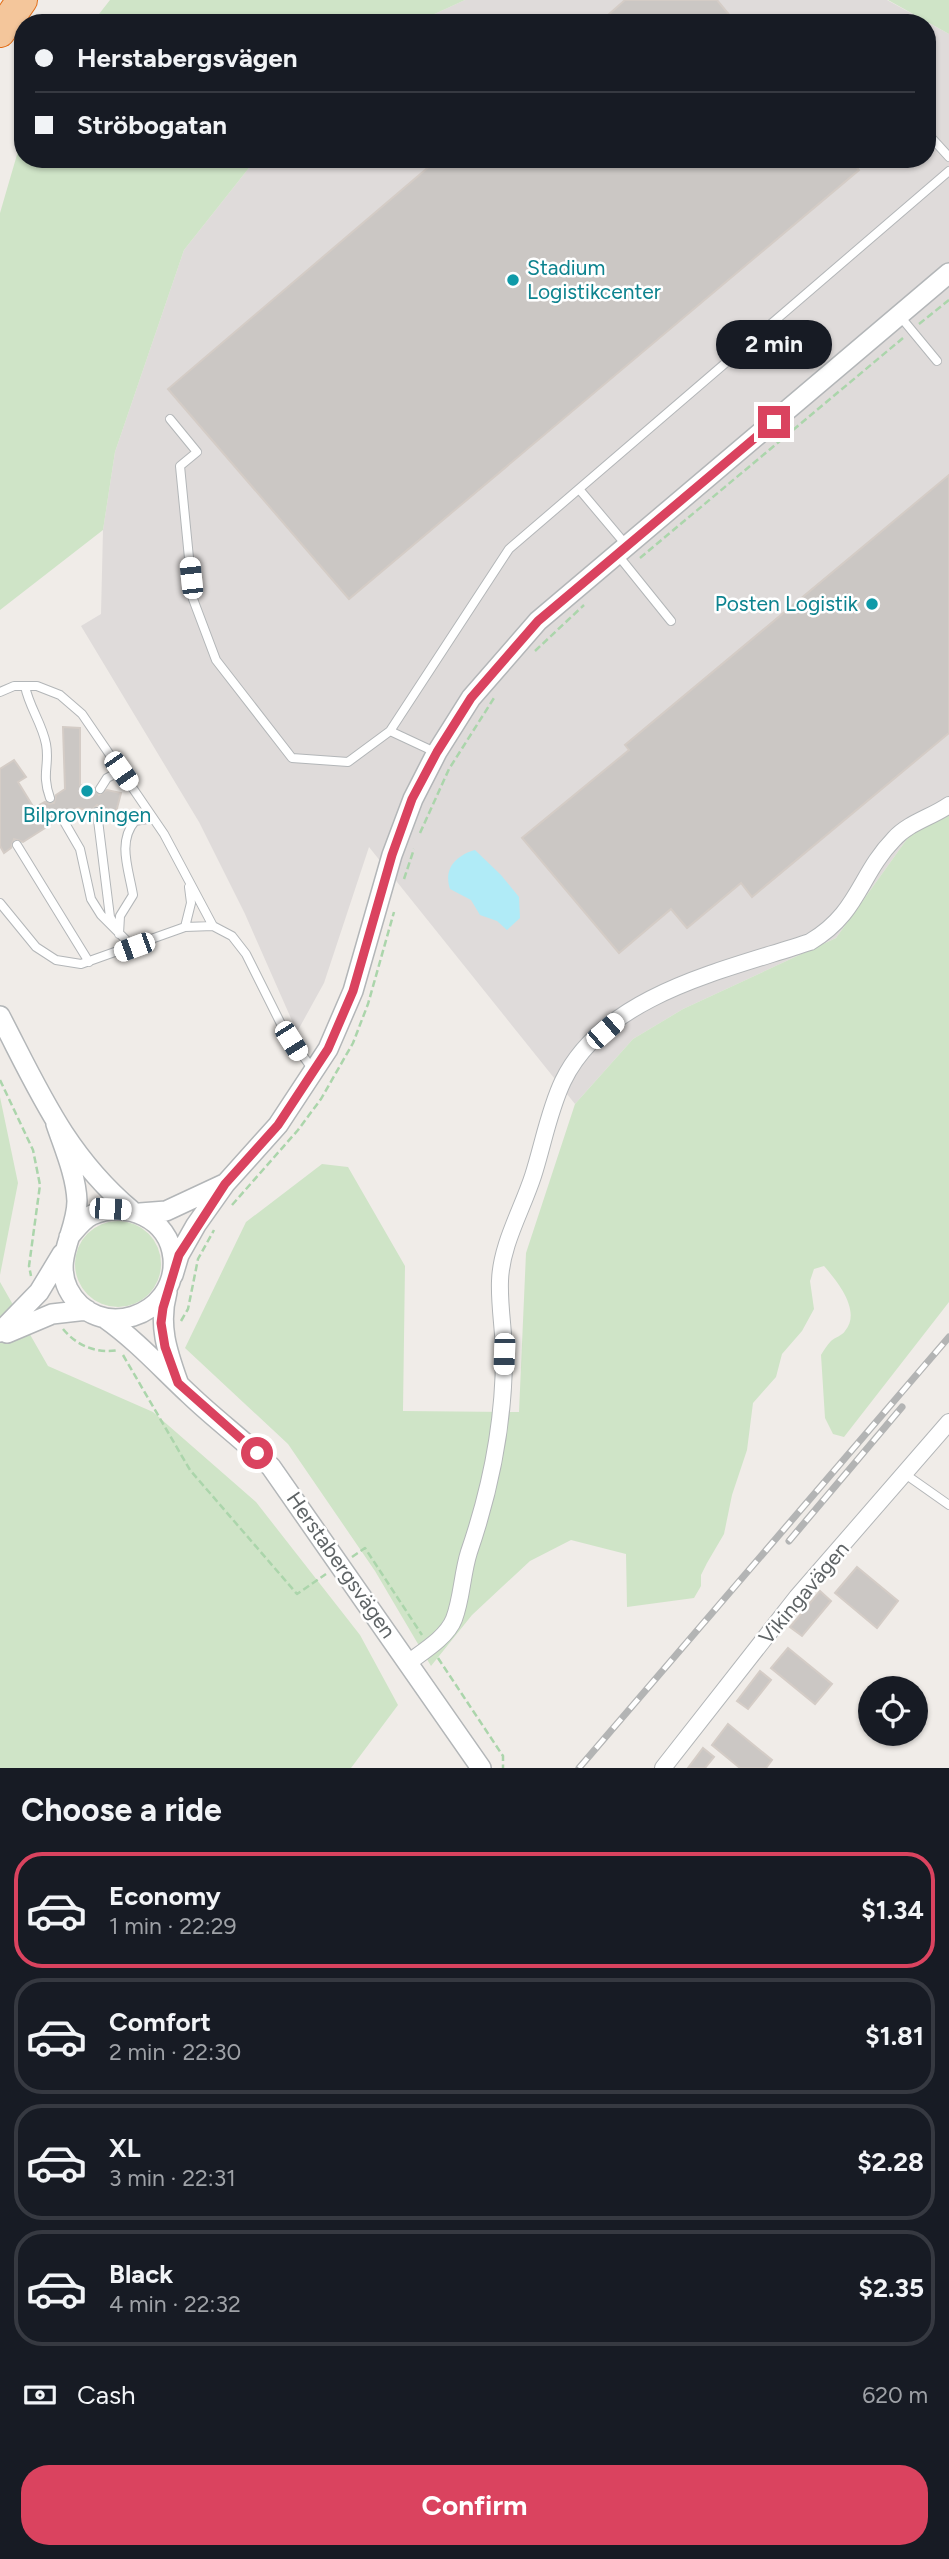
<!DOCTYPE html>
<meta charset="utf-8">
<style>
:root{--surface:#171b24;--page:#20242c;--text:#f1f3f6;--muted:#9ea1a6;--line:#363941;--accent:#da435f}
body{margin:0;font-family:Figtree,sans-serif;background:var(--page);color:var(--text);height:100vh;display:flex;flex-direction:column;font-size:26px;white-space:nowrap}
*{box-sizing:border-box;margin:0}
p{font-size:23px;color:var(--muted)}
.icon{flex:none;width:38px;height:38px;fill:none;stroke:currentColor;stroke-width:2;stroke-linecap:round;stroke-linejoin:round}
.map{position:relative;height:1768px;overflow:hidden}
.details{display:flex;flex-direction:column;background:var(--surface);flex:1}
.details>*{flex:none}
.hud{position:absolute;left:14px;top:14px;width:922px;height:154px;border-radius:28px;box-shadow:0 2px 5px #0004;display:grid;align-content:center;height:154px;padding:0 21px;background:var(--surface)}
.controls{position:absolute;left:858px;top:1676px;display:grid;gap:14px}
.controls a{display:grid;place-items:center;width:70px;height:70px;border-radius:50%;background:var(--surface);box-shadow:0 2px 5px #0004;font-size:35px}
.end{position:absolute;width:32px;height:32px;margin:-16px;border:9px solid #da435f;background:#fff;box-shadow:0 0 0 4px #fff}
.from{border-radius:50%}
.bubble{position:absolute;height:49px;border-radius:24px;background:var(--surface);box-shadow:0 2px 5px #0004;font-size:23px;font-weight:700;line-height:49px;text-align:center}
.car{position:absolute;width:21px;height:42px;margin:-21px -10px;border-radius:9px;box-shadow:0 0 5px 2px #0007;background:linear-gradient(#fff 24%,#345 0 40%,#fff 0 76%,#345 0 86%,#fff 0)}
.hud b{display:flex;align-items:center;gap:24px;height:66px;font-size:26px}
.hud b+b{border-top:2px solid var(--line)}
.hud i{width:18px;height:18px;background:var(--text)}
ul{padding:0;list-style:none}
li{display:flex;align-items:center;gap:21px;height:116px;margin:0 14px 10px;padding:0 7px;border:4px solid var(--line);border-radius:28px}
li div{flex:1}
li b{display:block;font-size:26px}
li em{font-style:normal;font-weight:700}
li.current{border-color:var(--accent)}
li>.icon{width:63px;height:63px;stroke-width:1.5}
h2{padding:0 21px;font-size:32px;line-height:84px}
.pay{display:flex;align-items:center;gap:18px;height:77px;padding:0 21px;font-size:26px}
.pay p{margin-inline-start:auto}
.action{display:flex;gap:14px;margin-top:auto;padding:14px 21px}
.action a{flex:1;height:80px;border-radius:28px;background:var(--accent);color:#fff;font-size:28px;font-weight:700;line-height:80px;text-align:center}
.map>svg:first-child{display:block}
</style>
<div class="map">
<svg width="949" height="1768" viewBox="0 0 949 1768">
<rect width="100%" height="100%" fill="#f0ece8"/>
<path fill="#dfdbda" d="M465,0H887L949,34V805L907,839L836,938L683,1009L633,1039L575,1104L369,847L324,983L297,1032L245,914L199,822L81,626L101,614L103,530L115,452L184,250L256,159H928V23H415Z"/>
<path fill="#cfe4c7" d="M110,0H465L415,23H92Z
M888,0H949V34Z
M23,134V159H256L184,250L115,452L103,530L0,610V213Z
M949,805V1302L844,1437L833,1434L825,1418L821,1355C824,1350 827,1345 831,1341C835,1337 842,1336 845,1331C862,1311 837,1281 824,1266L814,1269L810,1281L814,1309L802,1331L782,1354L776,1377L753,1403L747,1450L732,1495L724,1534L707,1563L701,1575V1586L694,1598L627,1607L626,1554L571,1540L530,1561L472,1615L431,1666L375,1571L288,1444L185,1348L246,1222L322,1164L348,1167L405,1266L403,1411L519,1412L526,1253L575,1104L633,1039L683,1009L836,938L907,839Z
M0,1097L18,1183L0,1275Z
M75 1264a43 43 0 1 1 86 0a43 43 0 1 1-86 0Z
M0,1282L48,1366L153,1412L256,1502L360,1635L398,1705L351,1768H0Z"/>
<path fill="#b0ebf7" d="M475,850L501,875L519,897L520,918L507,930L497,921L480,915L471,900L450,889C443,868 457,855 475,850Z"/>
<path fill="#cbc7c4" stroke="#d4ccc6" stroke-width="2" d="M625,0H717L736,23H599Z
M438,159H850L859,170L349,599L168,389Z
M949,475V733L752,897L741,883L687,928L671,909L619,953L522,838L629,750L625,745Z
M63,727L80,728V785L94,788L99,795L107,790L121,793L115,816L104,813L102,808L97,805L91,811L78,808L68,815L59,812L56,815V821L23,842L14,839L11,848L4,853L0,846V769L14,760L26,777L18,782L34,808L45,802L49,804L54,803L56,795L65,789Z
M857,1567L898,1601L877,1628L835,1593Z
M820,1591L831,1601L802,1636L790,1627Z
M788,1648L832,1684L815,1704L771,1668Z
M760,1671L771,1680L748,1709L737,1701Z
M728,1724L772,1760L766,1768H740L712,1745Z
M703,1748L714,1757L705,1768H688Z"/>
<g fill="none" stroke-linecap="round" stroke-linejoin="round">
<g stroke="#b3b6b8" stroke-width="10">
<path id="service" d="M928,134L949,157
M899,315L937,361
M170,419L197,452L180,466L193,599L216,660L292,758L348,762L390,731L509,549L949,171
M579,489L627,546
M617,554L671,621
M25,686C29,707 42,723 46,744C50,765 41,773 50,798
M0,692L14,686H37L60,695L82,714L164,834L213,926
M390,731L435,752
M100,789L107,778L121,771
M97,812L110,917L115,926
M62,818L80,849L91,899L101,915L133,947
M17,845L89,962
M0,903L36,947L56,960L81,964L185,927L213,926L232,936L246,954L282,1026L313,1070
M185,927L191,903L189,887
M119,934L120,916L133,895C129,870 117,842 135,821L153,818
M905,1474L949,1505"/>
</g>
<g stroke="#b3b6b8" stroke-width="18">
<path id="minor" d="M409,1662C424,1651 447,1637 454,1619C462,1598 462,1574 469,1552C491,1488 504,1423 504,1355C504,1331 499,1306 500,1281C501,1245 522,1210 533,1176C543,1145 549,1110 563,1081C605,994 726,970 810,942C859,913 859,875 894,839C908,823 932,817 949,805
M663,1768L797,1597L949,1422"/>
</g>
<g stroke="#b3b6b8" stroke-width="22">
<path id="tertiary" d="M0,1016C39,1091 65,1154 131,1210
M56,1124C64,1148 76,1175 77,1201C77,1232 53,1258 68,1289C96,1344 178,1317 173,1258C169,1218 126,1200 92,1215C83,1219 76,1229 69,1237
M140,1213L166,1211L224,1184
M173,1275L179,1255L196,1225L225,1184L278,1125L328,1049L353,991L392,855L413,799L437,752L471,698L538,621L949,273
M167,1292C158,1325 167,1351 178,1382
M106,1319C137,1341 162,1369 190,1395C216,1420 245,1441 271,1467L481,1768
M0,1332L39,1292L62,1254
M7,1333L52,1314L87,1310"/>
</g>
<g stroke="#e26d16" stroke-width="32">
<path id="motorway" d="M0,32L22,0"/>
</g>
<path stroke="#abd5ab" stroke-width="2.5" stroke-dasharray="7 3.5" stroke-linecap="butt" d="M919,324L949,300
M640,558L903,338
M535,651L584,605
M420,833L449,769L494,698
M404,879L414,849
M0,1080L33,1150L40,1185L29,1266L31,1276
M232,1205L298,1130L321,1099L353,1043L368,1004L394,912
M181,1321L188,1309L198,1259L214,1230
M63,1329C77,1346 97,1354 119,1350
M123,1355L190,1470L297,1594L326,1574
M352,1557L365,1548L422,1635
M438,1658L503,1756V1768"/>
<use href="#service" stroke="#fff" stroke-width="8"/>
<use href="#minor" stroke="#fff" stroke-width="16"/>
<use href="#tertiary" stroke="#fff" stroke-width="19"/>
<use href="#motorway" stroke="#f4c69b" stroke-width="30"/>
<g stroke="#b3b4b4" stroke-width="7">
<path id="rail" d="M789,1541L902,1407
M579,1768L949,1337"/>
</g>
<use href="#rail" stroke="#fff" stroke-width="4.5" stroke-dasharray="13" stroke-linecap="butt"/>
</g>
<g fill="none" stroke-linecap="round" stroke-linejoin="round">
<path stroke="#da435f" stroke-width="9" d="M257,1453L178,1383L165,1347L161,1323L163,1308L179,1255L225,1184L278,1125L328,1049L353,991L392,855L412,799L437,752L471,698L538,621L774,422"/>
</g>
<g fill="#0f9aa8" stroke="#fff" stroke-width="2.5">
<circle cx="513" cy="280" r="7"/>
<circle cx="872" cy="604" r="7"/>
<circle cx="87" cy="791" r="7"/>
</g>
<g text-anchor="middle" stroke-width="5" stroke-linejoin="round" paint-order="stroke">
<g font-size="21" fill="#0d838f" stroke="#fff" text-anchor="start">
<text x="527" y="275">Stadium<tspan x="527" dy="24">Logistikcenter</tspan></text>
<text x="858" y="611" text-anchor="end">Posten Logistik</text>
<text x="87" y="822" text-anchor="middle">Bilprovningen</text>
</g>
<g font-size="21" fill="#5f6466" stroke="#fff">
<text transform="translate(341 1565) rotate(55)" y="7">Herstabergsvägen</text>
<text transform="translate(804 1593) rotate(-50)" y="7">Vikingavägen</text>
</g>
</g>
</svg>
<div class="controls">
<a><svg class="icon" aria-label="locate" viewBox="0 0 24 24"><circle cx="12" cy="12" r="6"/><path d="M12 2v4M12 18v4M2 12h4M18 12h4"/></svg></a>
</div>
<i class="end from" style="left:257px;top:1453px"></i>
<i class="end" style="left:774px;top:422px"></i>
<div class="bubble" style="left:716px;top:320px;width:116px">2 min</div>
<i class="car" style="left:191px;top:578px;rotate:354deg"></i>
<i class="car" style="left:121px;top:771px;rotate:145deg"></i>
<i class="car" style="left:134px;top:947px;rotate:250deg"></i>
<i class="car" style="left:605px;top:1031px;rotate:49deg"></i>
<i class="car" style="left:291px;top:1041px;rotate:148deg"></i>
<i class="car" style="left:110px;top:1209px;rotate:93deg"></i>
<i class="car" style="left:504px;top:1354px;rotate:182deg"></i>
<div class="hud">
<b><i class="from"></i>Herstabergsvägen</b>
<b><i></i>Ströbogatan</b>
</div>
</div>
<section class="details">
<h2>Choose a ride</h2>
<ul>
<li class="current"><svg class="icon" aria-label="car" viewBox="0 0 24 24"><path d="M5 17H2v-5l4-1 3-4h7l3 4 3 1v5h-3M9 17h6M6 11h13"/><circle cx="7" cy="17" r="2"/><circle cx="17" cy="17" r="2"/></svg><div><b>Economy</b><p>1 min · 22:29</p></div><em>$1.34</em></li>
<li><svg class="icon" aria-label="car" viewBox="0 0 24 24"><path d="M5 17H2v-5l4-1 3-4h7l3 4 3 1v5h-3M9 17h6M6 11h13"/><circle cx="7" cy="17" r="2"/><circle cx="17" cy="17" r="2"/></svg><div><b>Comfort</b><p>2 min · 22:30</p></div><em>$1.81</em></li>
<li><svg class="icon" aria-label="car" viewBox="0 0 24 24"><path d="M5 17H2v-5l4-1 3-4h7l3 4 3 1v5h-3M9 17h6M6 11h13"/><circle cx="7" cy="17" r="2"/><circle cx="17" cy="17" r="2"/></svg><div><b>XL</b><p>3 min · 22:31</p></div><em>$2.28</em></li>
<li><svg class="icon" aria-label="car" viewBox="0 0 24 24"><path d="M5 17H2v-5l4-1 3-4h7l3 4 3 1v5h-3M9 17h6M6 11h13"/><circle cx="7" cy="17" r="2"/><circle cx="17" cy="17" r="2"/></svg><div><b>Black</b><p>4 min · 22:32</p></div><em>$2.35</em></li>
</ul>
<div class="pay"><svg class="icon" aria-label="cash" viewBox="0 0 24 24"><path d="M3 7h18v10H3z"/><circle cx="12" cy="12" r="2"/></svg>Cash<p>620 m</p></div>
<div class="action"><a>Confirm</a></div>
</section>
